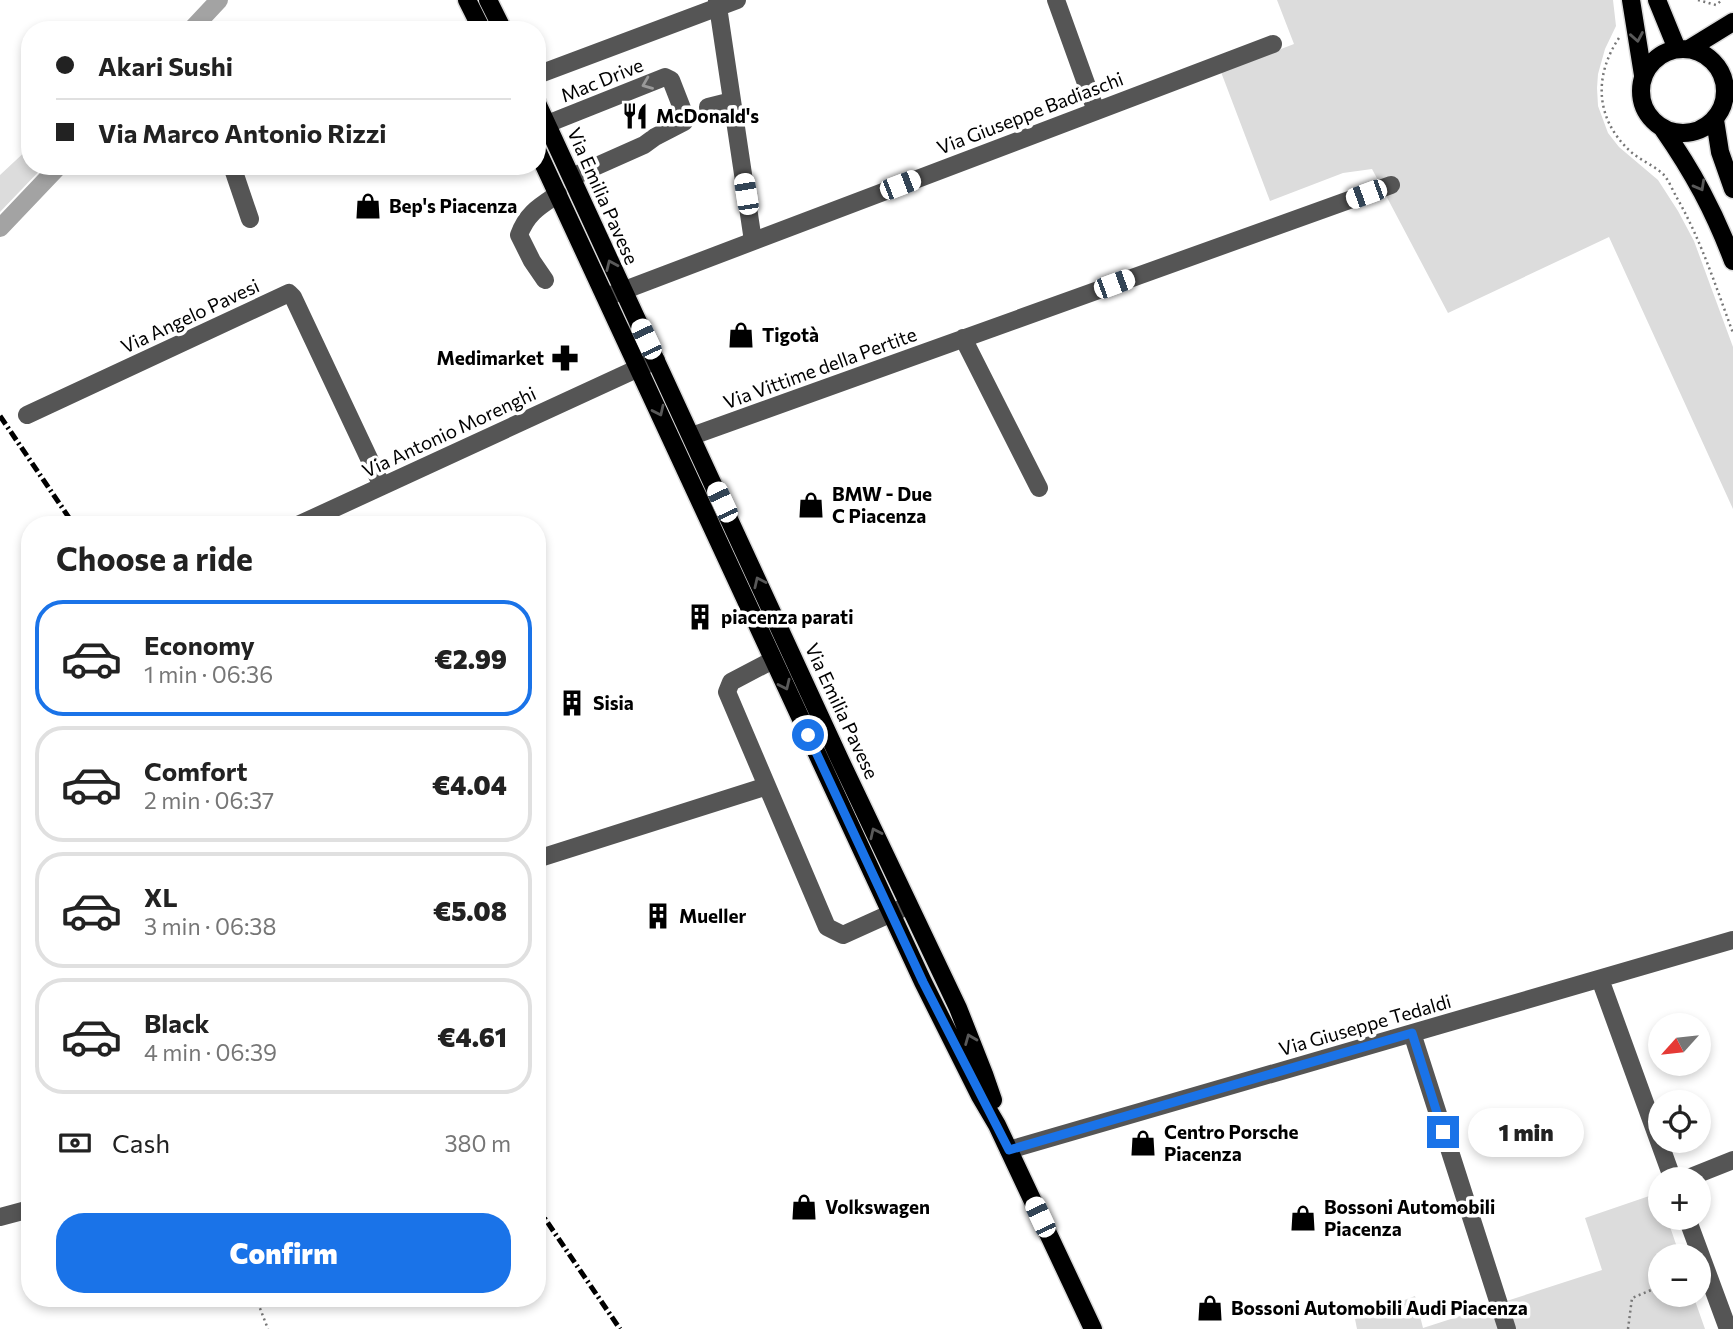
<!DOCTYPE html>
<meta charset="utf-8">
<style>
:root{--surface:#fff;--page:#f6f6f6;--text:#222;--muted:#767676;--line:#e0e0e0;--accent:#1a73e8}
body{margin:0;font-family:Commissioner,sans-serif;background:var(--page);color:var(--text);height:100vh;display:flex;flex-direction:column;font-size:26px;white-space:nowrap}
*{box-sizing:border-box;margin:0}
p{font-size:23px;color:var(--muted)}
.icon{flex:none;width:38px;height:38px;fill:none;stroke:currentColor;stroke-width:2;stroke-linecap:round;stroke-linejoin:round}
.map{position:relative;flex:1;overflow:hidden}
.sheet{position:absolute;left:21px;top:516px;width:525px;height:791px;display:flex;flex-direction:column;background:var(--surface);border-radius:28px;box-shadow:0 4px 10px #0003}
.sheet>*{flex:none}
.guide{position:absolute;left:21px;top:21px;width:525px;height:154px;border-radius:28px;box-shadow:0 4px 10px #0003;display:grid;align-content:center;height:154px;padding:0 35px;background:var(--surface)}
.needle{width:46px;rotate:243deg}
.controls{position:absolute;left:1648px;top:1013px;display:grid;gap:14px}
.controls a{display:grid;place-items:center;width:63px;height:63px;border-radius:50%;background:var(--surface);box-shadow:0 4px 10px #0003;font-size:35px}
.end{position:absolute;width:32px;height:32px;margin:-16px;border:9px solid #1a73e8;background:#fff;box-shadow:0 0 0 4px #fff}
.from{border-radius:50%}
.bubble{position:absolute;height:49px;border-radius:24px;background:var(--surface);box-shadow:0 4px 10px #0003;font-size:23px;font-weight:800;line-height:49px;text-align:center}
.car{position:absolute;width:21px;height:42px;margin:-21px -10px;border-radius:9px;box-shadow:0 0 5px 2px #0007;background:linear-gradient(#fff 24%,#345 0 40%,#fff 0 76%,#345 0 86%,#fff 0)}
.guide b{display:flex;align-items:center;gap:24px;height:66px;font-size:26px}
.guide b+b{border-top:2px solid var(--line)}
.guide i{width:18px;height:18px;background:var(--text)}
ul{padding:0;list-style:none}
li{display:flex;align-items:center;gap:21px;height:116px;margin:0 14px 10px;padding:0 21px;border:4px solid var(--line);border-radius:28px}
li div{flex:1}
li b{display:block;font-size:26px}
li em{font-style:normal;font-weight:800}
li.active{border-color:var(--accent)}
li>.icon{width:63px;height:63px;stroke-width:1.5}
h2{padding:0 35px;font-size:32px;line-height:84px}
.pay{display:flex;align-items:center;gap:18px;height:77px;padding:0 35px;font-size:26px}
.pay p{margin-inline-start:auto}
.button{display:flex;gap:14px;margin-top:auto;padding:14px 35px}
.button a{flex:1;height:80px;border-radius:28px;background:var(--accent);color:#fff;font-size:28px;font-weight:800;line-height:80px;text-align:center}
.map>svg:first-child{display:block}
</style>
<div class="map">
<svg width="1733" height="1329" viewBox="0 0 1733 1329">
<rect width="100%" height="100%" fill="#fff"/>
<path fill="#dcdcdc" d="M1277,0H1613L1616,26L1605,49L1598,74L1597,88L1598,106L1608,133L1619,147L1658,180L1678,211L1694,241L1733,347V509L1609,237L1448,313L1372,169L1343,173L1270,201L1221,72L1294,44Z
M30,147V166H44L0,212V175Z
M1658,1193L1661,1201V1218H1667L1680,1256H1661V1295H1693L1705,1329H1357L1355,1319L1415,1296L1423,1328L1602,1270L1585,1218Z"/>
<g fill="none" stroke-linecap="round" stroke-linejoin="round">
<path stroke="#a3a3a3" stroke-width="18" d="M191,30L219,0
M0,228L59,166"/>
<g stroke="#dbdbdb" stroke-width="21">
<path id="major" d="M467,0L482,30
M488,0L503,30
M1631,0L1643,75
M1657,0L1677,49
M1641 91a42 42 0 1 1 84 0a42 42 0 1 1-84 0Z
M1689,49L1733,22
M537,103L841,762L958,1008L984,1074L993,1100
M1715,120L1720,152L1733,189
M1663,129C1693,172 1714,211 1733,261
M537,150L923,982L980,1096L997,1125L1093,1329"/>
</g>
<path stroke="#777" stroke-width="2.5" stroke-dasharray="2 3.5" stroke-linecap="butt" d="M1698,0L1716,5L1722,0
M1619,38C1594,75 1595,118 1629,150C1639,160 1654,165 1664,175C1669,181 1673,191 1677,198C1701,240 1716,287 1733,333
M256,1298L268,1329
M1628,1329L1632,1298L1661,1286"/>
<path stroke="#555" stroke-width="18" d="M717,0L753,241
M1056,0L1096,111
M537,75L737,0
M708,107L732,101
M547,124L665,77L671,80L685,116L684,122L655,137L644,145L572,177
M232,166L250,219
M545,280L532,261L519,235C527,213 540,206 558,194
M609,296L1273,44
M963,338L1039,488
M27,415L289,293L293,297L382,486
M692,436L1391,185
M298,525L656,360
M773,660L731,682L727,692L827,927L843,935L905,907
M537,859L767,786
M1600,979L1673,1180
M1412,1033L1507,1329
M1009,1150L1733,940
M1683,1180L1733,1160
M0,1217L30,1209
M1687,1218L1728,1329"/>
<use href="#major" stroke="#000" stroke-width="18"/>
<path stroke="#000" stroke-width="5" stroke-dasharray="10 3.5 2 3.5" stroke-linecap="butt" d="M0,416L74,525
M537,1207L620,1329"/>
</g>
<defs><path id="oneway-chevron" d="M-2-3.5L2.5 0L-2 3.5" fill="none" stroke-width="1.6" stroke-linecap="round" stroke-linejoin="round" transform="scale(1.75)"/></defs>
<g stroke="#595959">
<use href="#oneway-chevron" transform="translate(1637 37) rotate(80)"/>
<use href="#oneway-chevron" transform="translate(1700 186) rotate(61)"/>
<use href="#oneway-chevron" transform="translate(611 265) rotate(-114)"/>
<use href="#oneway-chevron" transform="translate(659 411) rotate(65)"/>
<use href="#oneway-chevron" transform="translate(759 582) rotate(-115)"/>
<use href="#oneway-chevron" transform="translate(785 685) rotate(65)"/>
<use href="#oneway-chevron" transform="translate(875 833) rotate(-115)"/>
<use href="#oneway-chevron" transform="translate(970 1039) rotate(-112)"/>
</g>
<use stroke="#999" href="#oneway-chevron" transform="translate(647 84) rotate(158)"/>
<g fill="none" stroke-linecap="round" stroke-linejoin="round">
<path stroke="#1a73e8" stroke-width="9" d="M808,735L923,982L1009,1150L1412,1033L1443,1132"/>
</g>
<defs>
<g id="restaurant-bare" transform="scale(2.1)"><path d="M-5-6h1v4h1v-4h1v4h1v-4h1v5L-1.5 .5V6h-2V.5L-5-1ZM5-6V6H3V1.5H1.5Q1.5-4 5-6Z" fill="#000" stroke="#fff" stroke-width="2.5" paint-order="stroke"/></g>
<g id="shop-bare" transform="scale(2.1)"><path d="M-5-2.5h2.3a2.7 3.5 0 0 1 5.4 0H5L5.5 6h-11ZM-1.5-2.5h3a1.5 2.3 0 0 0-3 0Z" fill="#000" stroke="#fff" stroke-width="2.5" paint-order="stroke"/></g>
<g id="pharmacy-bare" transform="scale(2.1)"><path d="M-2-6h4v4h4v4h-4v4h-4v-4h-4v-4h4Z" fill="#000" stroke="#fff" stroke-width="2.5" paint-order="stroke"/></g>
<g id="building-bare" transform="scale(2.1)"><path d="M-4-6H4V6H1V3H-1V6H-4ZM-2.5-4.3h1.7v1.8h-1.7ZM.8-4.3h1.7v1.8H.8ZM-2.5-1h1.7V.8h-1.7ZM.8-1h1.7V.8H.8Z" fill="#000" stroke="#fff" stroke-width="2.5" paint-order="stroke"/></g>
</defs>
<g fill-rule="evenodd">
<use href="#restaurant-bare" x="635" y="116"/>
<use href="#shop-bare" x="368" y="206"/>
<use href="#shop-bare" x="741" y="335"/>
<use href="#pharmacy-bare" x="565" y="358"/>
<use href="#shop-bare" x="811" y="505"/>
<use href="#building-bare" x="700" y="617"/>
<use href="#building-bare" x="572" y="703"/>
<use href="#building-bare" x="658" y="916"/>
<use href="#shop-bare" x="1143" y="1143"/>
<use href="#shop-bare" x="804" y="1207"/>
<use href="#shop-bare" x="1303" y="1218"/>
<use href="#shop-bare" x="1210" y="1308"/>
</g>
<g text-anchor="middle" stroke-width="7" stroke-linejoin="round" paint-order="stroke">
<g font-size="19" fill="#000" stroke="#fff">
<text transform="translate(602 80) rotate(-22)" y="7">Mac Drive</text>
<text transform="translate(1030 113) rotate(-21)" y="7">Via Giuseppe Badiaschi</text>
<text transform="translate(603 196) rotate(66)" y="7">Via Emilia Pavese</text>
<text transform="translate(190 316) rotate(-25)" y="7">Via Angelo Pavesi</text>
<text transform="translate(820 368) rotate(-20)" y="7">Via Vittime della Pertite</text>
<text transform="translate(449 432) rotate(-25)" y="7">Via Antonio Morenghi</text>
<text transform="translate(842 711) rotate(65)" y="7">Via Emilia Pavese</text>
<text transform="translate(1365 1025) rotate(-16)" y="7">Via Giuseppe Tedaldi</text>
</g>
<g font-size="19" font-weight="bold" fill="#000" stroke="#fff" text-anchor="start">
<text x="656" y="123">McDonald's</text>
<text x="389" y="213">Bep's Piacenza</text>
<text x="762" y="342">Tigotà</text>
<text x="544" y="365" text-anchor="end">Medimarket</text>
<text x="832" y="501">BMW - Due<tspan x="832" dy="22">C Piacenza</tspan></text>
<text x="721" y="624">piacenza parati</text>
<text x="593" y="710">Sisia</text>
<text x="679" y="923">Mueller</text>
<text x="1164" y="1139">Centro Porsche<tspan x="1164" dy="22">Piacenza</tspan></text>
<text x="825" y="1214">Volkswagen</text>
<text x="1324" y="1214">Bossoni Automobili<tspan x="1324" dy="22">Piacenza</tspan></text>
<text x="1231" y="1315">Bossoni Automobili Audi Piacenza</text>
</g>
</g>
</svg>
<div class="controls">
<a><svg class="needle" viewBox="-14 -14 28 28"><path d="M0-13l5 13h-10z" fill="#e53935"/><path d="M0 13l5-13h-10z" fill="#767676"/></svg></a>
<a><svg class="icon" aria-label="locate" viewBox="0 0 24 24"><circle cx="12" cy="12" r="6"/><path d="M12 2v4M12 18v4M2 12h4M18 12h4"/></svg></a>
<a>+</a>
<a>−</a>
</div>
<i class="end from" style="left:808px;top:735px"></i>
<i class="end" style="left:1443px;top:1132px"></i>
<div class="bubble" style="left:1468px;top:1108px;width:116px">1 min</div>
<i class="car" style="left:900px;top:185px;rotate:69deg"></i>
<i class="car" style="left:746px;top:194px;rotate:351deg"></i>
<i class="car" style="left:1366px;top:194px;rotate:250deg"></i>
<i class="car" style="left:1114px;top:284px;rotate:70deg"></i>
<i class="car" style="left:646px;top:339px;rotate:335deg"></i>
<i class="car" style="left:722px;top:502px;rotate:335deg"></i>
<i class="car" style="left:1040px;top:1217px;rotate:335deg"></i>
<div class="guide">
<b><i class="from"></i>Akari Sushi</b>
<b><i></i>Via Marco Antonio Rizzi</b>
</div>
<section class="sheet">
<h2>Choose a ride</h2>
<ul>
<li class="active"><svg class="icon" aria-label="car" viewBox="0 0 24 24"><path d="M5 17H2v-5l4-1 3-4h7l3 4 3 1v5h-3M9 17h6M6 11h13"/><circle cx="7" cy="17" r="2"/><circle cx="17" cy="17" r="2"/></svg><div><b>Economy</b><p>1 min · 06:36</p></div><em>€2.99</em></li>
<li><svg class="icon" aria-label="car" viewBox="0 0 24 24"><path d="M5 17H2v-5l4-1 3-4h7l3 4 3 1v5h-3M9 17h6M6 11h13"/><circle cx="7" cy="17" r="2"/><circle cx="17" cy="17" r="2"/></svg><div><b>Comfort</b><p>2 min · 06:37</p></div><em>€4.04</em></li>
<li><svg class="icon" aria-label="car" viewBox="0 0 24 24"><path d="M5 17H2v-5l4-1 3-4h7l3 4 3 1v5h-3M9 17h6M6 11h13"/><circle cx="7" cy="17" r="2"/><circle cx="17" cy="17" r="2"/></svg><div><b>XL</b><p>3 min · 06:38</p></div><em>€5.08</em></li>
<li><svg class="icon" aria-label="car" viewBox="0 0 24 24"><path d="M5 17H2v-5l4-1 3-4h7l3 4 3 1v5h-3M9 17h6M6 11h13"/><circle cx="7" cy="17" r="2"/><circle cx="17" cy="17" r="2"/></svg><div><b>Black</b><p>4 min · 06:39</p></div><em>€4.61</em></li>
</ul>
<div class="pay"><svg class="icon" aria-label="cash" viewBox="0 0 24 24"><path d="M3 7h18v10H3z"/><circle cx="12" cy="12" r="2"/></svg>Cash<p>380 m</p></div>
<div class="button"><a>Confirm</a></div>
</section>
</div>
